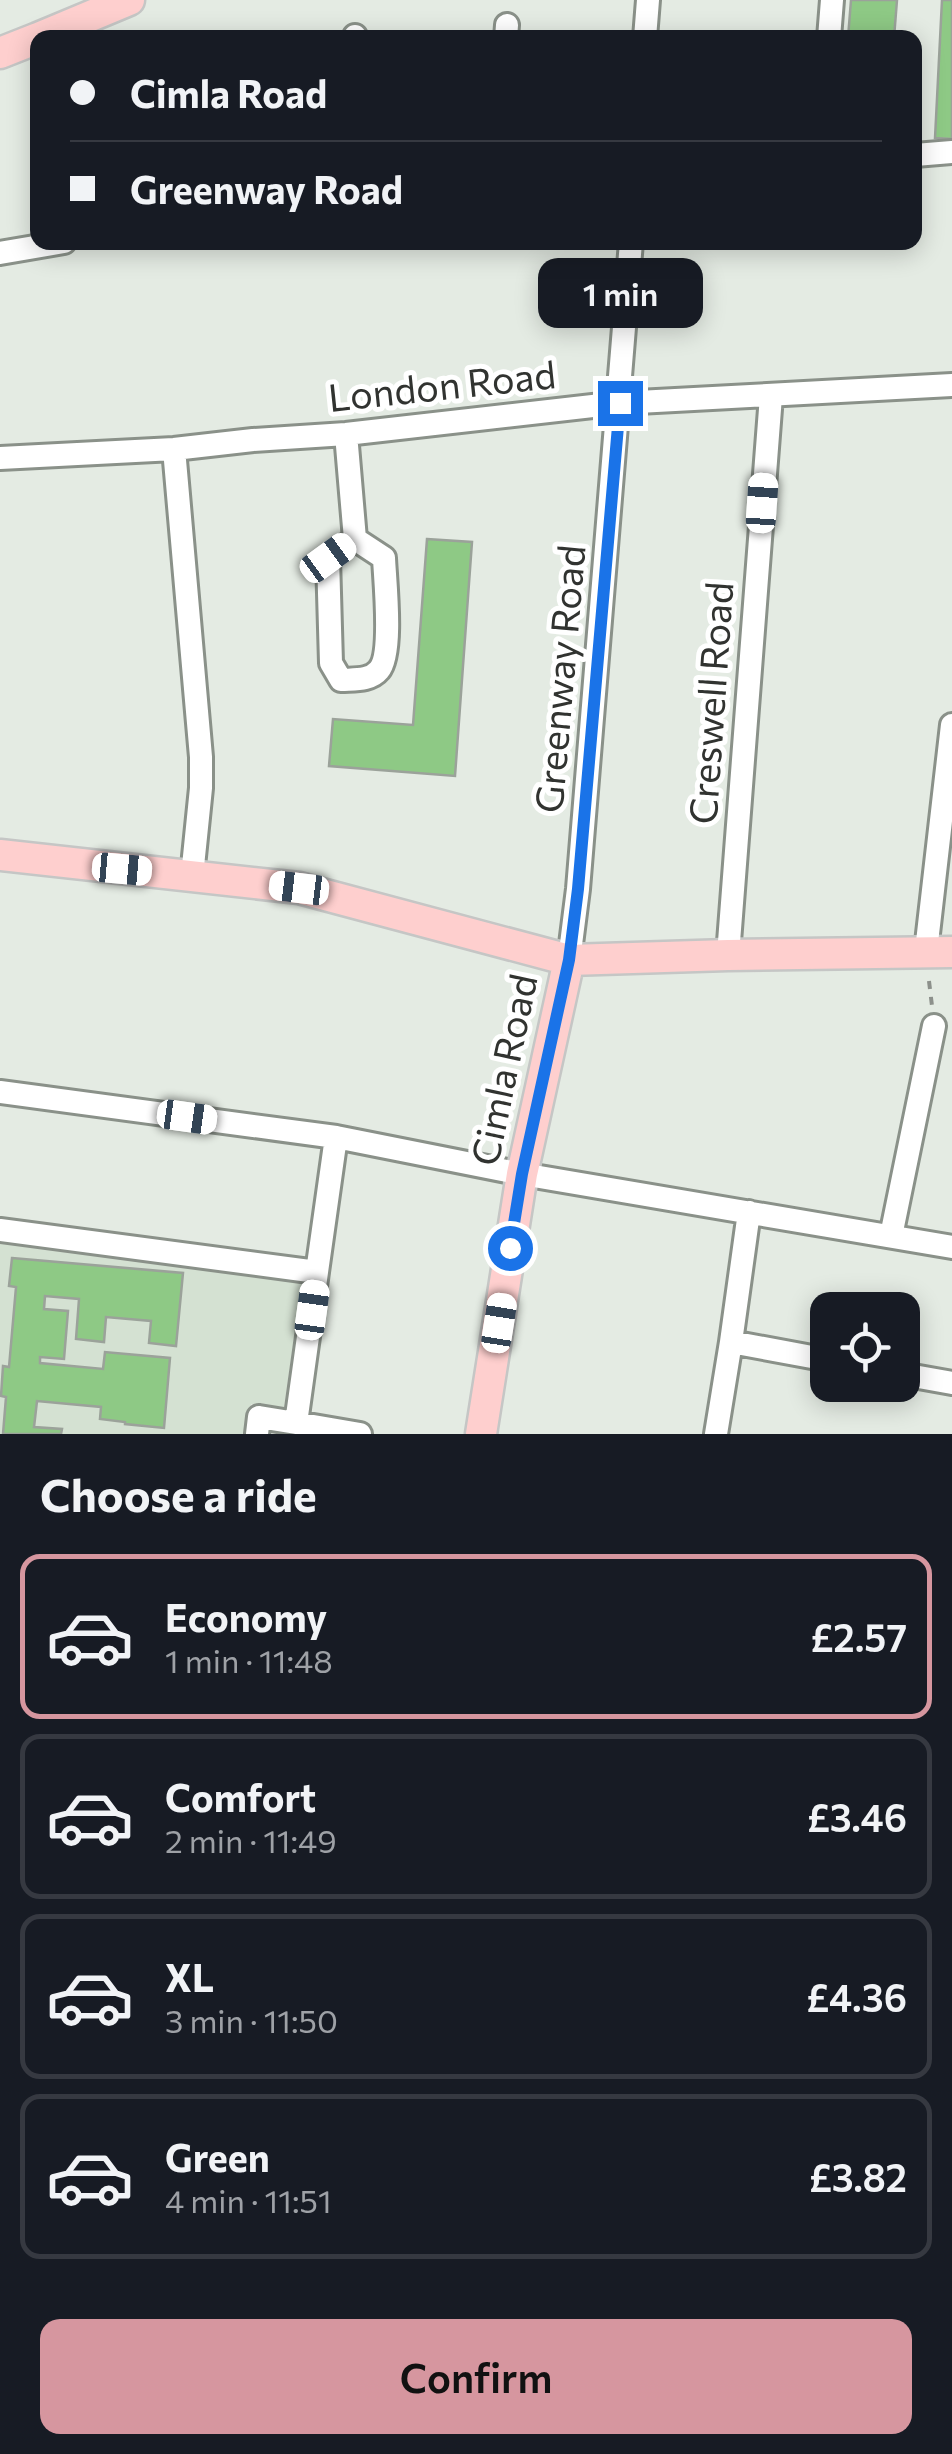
<!DOCTYPE html>
<meta charset="utf-8">
<style>
:root{--surface:#171b24;--page:#20242c;--text:#f1f3f6;--muted:#9ea1a6;--line:#363941;--accent:#d6969f}
body{margin:0;font-family:Commissioner,sans-serif;background:var(--page);color:var(--text);height:100vh;display:flex;flex-direction:column;font-size:38px;white-space:nowrap}
*{box-sizing:border-box;margin:0}
p{font-size:32px;color:var(--muted)}
.icon{flex:none;width:55px;height:55px;fill:none;stroke:currentColor;stroke-width:2;stroke-linecap:round;stroke-linejoin:round}
.map{position:relative;height:1434px;overflow:hidden}
.sheet{display:flex;flex-direction:column;background:var(--surface);flex:1}
.sheet>*{flex:none}
.hud{position:absolute;left:30px;top:30px;width:892px;height:220px;border-radius:20px;box-shadow:0 5px 25px #0003;display:grid;align-content:center;height:220px;padding:0 40px;background:var(--surface)}
.controls{position:absolute;left:810px;top:1292px;display:grid;gap:20px}
.controls a{display:grid;place-items:center;width:110px;height:110px;border-radius:20px;background:var(--surface);box-shadow:0 5px 25px #0003;font-size:50px}
.end{position:absolute;width:45px;height:45px;margin:-22px;border:12px solid #1a73e8;background:#fff;box-shadow:0 0 0 5px #fff}
.from{border-radius:50%}
.bubble{position:absolute;height:70px;border-radius:20px;background:var(--surface);box-shadow:0 5px 25px #0003;font-size:32px;font-weight:600;line-height:70px;text-align:center}
.car{position:absolute;width:30px;height:60px;margin:-30px -15px;border-radius:12px;box-shadow:0 0 8px 2px #0007;background:linear-gradient(#fff 24%,#345 0 40%,#fff 0 76%,#345 0 86%,#fff 0)}
.hud b{display:flex;align-items:center;gap:35px;height:95px;font-size:38px}
.hud b+b{border-top:2px solid var(--line)}
.hud i{width:25px;height:25px;background:var(--text)}
ul{padding:0;list-style:none}
li{display:flex;align-items:center;gap:30px;height:165px;margin:0 20px 15px;padding:0 20px;border:5px solid var(--line);border-radius:20px}
li div{flex:1}
li b{display:block;font-size:38px}
li em{font-style:normal;font-weight:600}
li.active{border-color:var(--accent)}
li>.icon{width:90px;height:90px;stroke-width:1.5}
h2{padding:0 40px;font-size:45px;line-height:120px}
.action{display:flex;gap:20px;margin-top:auto;padding:20px 40px}
.action a{flex:1;height:115px;border-radius:20px;background:var(--accent);color:#111;font-size:40px;font-weight:600;line-height:115px;text-align:center}
.map>svg:first-child{display:block}
</style>
<div class="map">
<svg width="952" height="1434" viewBox="0 0 952 1434">
<rect width="100%" height="100%" fill="#e4ebe3"/>
<path fill="#d4e1d2" d="M0,1235L299,1275L302,1283L284,1407L251,1404L247,1434H0Z"/>
<path fill="#8ec985" stroke="#9ba29a" stroke-width="2.5" d="M851,0H897L894,38H848Z
M942,0H952V139L935,138Z
M427,539L472,542L455,776L329,766L333,719L413,725Z
M12,1258L183,1273L176,1346L149,1343L151,1321L106,1317L104,1342L76,1339L79,1299L45,1296L44,1309L68,1311L64,1359L40,1357V1363L103,1369L105,1352L170,1358L164,1428L125,1424V1422L100,1419L101,1407L37,1401L34,1427L62,1429L61,1434H3L6,1397L1,1396L3,1366L9,1367L16,1287L9,1286Z"/>
<g fill="none" stroke-linecap="round" stroke-linejoin="round">
<g stroke="#8a9189" stroke-width="28">
<path id="minor" d="M355,38V36
M506,38L507,25
M645,38L648,0
M829,38L832,0
M915,155L952,152
M0,253L64,242
M346,434L355,539L384,558C385,581 393,654 379,670C370,681 354,679 341,680L331,663L328,558L355,539
M174,449L201,757V788L192,876
M0,458L174,449L253,440L346,434L619,403L952,385
M926,951L952,725
M728,955L771,396
M569,960L578,889L631,242
M0,1092L336,1137L522,1174L952,1247
M749,1212L731,1342L828,1360
M0,1230L317,1272L336,1137
M891,1236L934,1026
M902,1374L952,1383
M296,1423L360,1434
M257,1434L259,1417L296,1423L317,1272
M716,1434L731,1342"/>
</g>
<g stroke="#c5c6c5" stroke-width="35">
<path id="major" d="M38,38L129,0
M0,53L38,38
M0,855L299,888L569,960L728,955L952,952
M481,1434L522,1174L569,960"/>
</g>
<path stroke="#8c908b" stroke-width="4" stroke-dasharray="8 8" stroke-linecap="butt" d="M929,981L932,1006"/>
<use href="#minor" stroke="#fff" stroke-width="22"/>
<use href="#major" stroke="#fecfce" stroke-width="30"/>
</g>
<g fill="none" stroke-linecap="round" stroke-linejoin="round">
<path stroke="#1a73e8" stroke-width="12" d="M510,1248L522,1174L569,960L578,889L620,403"/>
</g>
<g text-anchor="middle" stroke-width="10" stroke-linejoin="round" paint-order="stroke">
<g font-size="38" fill="#313330" stroke="#fff">
<text transform="translate(442 387) rotate(-6)" y="13">London Road</text>
<text transform="translate(561 679) rotate(-85)" y="13">Greenway Road</text>
<text transform="translate(712 703) rotate(-86)" y="13">Creswell Road</text>
<text transform="translate(505 1070) rotate(-78)" y="13">Cimla Road</text>
</g>
</g>
</svg>
<div class="controls">
<a><svg class="icon" aria-label="locate" viewBox="0 0 24 24"><circle cx="12" cy="12" r="6"/><path d="M12 2v4M12 18v4M2 12h4M18 12h4"/></svg></a>
</div>
<i class="end from" style="left:510px;top:1248px"></i>
<i class="end" style="left:620px;top:403px"></i>
<div class="bubble" style="left:538px;top:258px;width:165px">1 min</div>
<i class="car" style="left:762px;top:503px;rotate:4deg"></i>
<i class="car" style="left:328px;top:558px;rotate:54deg"></i>
<i class="car" style="left:122px;top:869px;rotate:95deg"></i>
<i class="car" style="left:299px;top:888px;rotate:277deg"></i>
<i class="car" style="left:187px;top:1117px;rotate:98deg"></i>
<i class="car" style="left:312px;top:1310px;rotate:8deg"></i>
<i class="car" style="left:499px;top:1323px;rotate:9deg"></i>
<div class="hud">
<b><i class="from"></i>Cimla Road</b>
<b><i></i>Greenway Road</b>
</div>
</div>
<section class="sheet">
<h2>Choose a ride</h2>
<ul>
<li class="active"><svg class="icon" aria-label="car" viewBox="0 0 24 24"><path d="M5 17H2v-5l4-1 3-4h7l3 4 3 1v5h-3M9 17h6M6 11h13"/><circle cx="7" cy="17" r="2"/><circle cx="17" cy="17" r="2"/></svg><div><b>Economy</b><p>1 min · 11:48</p></div><em>£2.57</em></li>
<li><svg class="icon" aria-label="car" viewBox="0 0 24 24"><path d="M5 17H2v-5l4-1 3-4h7l3 4 3 1v5h-3M9 17h6M6 11h13"/><circle cx="7" cy="17" r="2"/><circle cx="17" cy="17" r="2"/></svg><div><b>Comfort</b><p>2 min · 11:49</p></div><em>£3.46</em></li>
<li><svg class="icon" aria-label="car" viewBox="0 0 24 24"><path d="M5 17H2v-5l4-1 3-4h7l3 4 3 1v5h-3M9 17h6M6 11h13"/><circle cx="7" cy="17" r="2"/><circle cx="17" cy="17" r="2"/></svg><div><b>XL</b><p>3 min · 11:50</p></div><em>£4.36</em></li>
<li><svg class="icon" aria-label="car" viewBox="0 0 24 24"><path d="M5 17H2v-5l4-1 3-4h7l3 4 3 1v5h-3M9 17h6M6 11h13"/><circle cx="7" cy="17" r="2"/><circle cx="17" cy="17" r="2"/></svg><div><b>Green</b><p>4 min · 11:51</p></div><em>£3.82</em></li>
</ul>
<div class="action"><a>Confirm</a></div>
</section>
